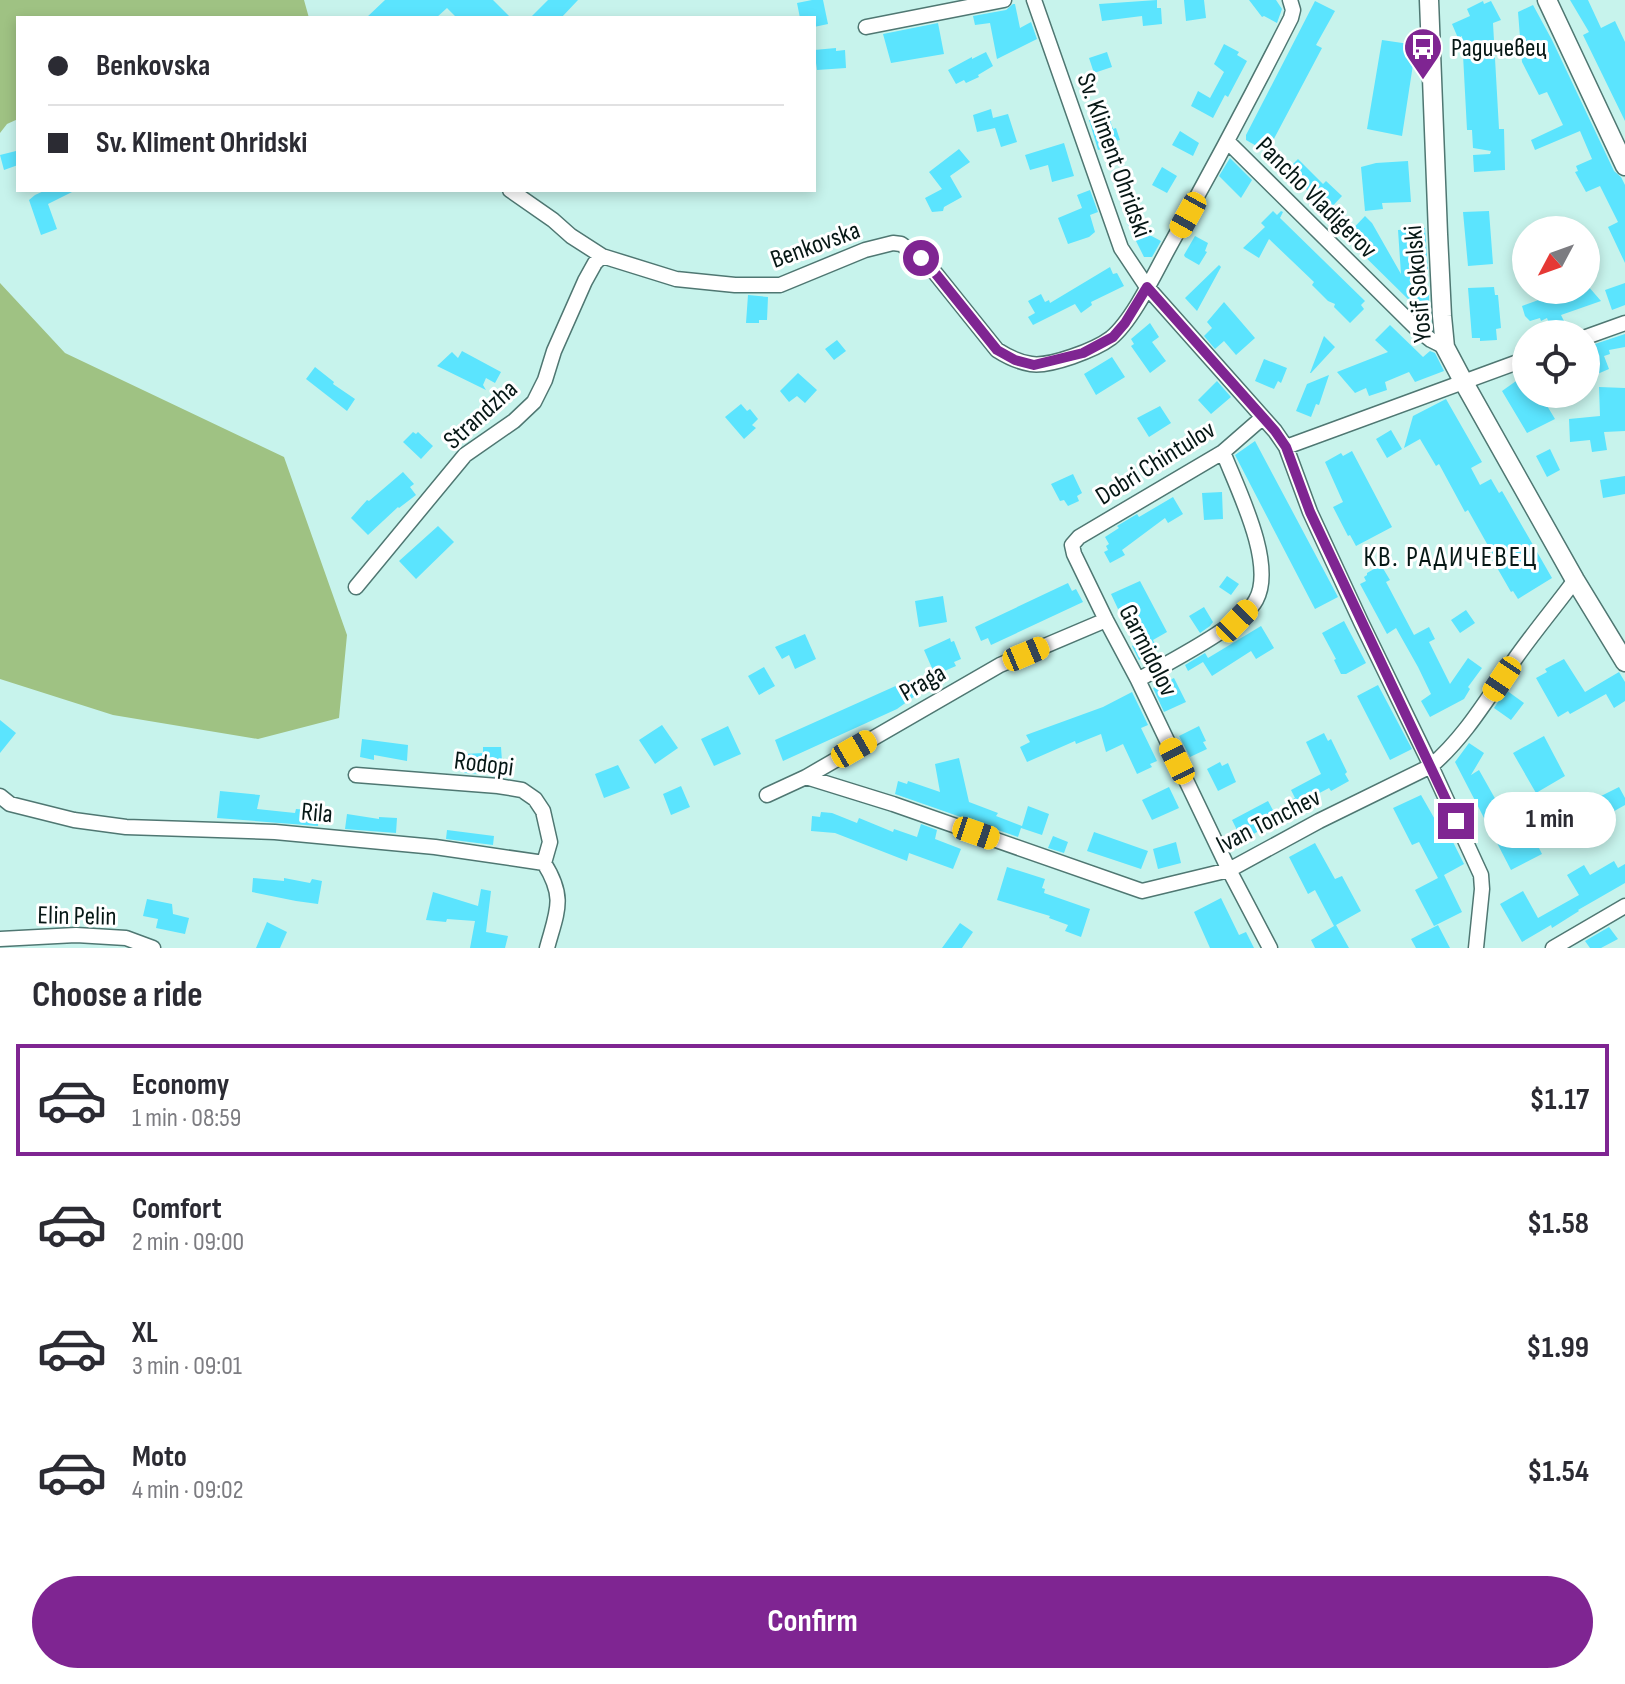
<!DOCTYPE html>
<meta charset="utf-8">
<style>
:root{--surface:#fff;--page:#f7f7f7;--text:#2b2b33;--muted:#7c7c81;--line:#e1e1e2;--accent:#7f2592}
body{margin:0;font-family:"Sofia Sans Condensed",sans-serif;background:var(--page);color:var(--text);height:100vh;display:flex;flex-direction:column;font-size:30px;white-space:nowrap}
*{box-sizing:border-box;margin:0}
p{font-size:26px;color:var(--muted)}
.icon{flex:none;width:44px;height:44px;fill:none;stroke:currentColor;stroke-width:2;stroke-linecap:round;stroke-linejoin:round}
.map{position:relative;height:948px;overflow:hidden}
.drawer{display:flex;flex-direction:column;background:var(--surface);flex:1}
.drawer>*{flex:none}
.hud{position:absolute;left:16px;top:16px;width:800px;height:176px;border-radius:0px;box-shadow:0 4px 12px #0003;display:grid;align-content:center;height:176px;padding:0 32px;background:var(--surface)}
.needle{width:52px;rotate:229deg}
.buttons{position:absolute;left:1512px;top:216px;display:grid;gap:16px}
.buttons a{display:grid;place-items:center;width:88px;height:88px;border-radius:50%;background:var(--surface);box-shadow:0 4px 12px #0003;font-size:40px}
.end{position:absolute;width:36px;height:36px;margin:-18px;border:10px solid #7f2592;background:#fff;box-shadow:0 0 0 4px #fff}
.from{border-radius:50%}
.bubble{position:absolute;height:56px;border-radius:28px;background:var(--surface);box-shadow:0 4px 12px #0003;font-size:26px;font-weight:700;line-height:56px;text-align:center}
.car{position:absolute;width:24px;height:48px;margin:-24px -12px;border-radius:10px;box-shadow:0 0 6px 2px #0007;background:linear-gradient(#f5c518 24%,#345 0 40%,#f5c518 0 76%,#345 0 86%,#f5c518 0)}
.hud b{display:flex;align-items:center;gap:28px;height:76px;font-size:30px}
.hud b+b{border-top:2px solid var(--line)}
.hud i{width:20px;height:20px;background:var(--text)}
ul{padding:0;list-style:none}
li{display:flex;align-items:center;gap:24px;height:112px;margin:0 16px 12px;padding:0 16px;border:4px solid transparent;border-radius:0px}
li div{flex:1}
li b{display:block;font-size:30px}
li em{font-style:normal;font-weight:700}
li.selected{border-color:var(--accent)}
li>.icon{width:72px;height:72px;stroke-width:1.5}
h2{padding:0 32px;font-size:36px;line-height:96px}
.cta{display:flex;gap:16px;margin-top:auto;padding:16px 32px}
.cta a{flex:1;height:92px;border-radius:48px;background:var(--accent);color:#fff;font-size:32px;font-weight:700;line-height:92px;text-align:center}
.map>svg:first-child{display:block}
</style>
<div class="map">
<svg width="1625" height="948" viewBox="0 0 1625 948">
<rect width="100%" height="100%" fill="#c7f3ec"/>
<path fill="#9fc283" d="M0,0H304L309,18H18V119L7,124L0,133Z
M0,283L65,353L284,457L347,635L339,718L258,739L113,715L0,679Z"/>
<path fill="#5be4fe" d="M385,0H493L511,18H457L447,8L436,18H366Z
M548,0H578L561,18H530Z
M812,0H823L828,24L814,27V18H800L797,3Z
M1157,0V8H1161L1162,24L1143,26L1142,16L1102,21L1099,4Z
M1184,0H1204L1206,18L1186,21Z
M1249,0H1276L1282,9L1277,23L1264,16L1262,17Z
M1570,0H1588L1601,28L1615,21L1625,42V121L1583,35L1589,32Z
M1315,1L1335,11L1316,45L1322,48L1267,152L1246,140V135Z
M1483,1L1484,4L1491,1L1501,20L1493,23L1499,129H1504L1505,170L1474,172L1473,155L1490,154L1491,151L1473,148L1472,130H1467L1462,36L1458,38L1452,24L1470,16L1467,9Z
M1013,4H1015L1020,28L1031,22L1037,39L997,59L990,23L975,25L973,16L1006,10Z
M1533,5L1552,40L1614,171L1621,177L1625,185V263L1608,227L1618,222L1600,186L1586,192L1575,172L1578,171L1576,166L1592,159L1580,131L1535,150L1531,140L1563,125L1547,92L1539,95L1522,62L1518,12Z
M938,23L944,54L891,63L883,34Z
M1382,40L1416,45L1402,136L1367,129Z
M1224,44L1239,52L1237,55L1247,61L1228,97L1225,95L1213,118L1191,106L1198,91L1210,98L1224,72L1214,64Z
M836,48V51L845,50L846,68L817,70L816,63H814V50Z
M986,52L993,66L978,75L979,77L966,83L964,80L956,84L948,70L972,57V59Z
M1107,52L1112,67L1094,73L1089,58Z
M991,109L993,118L1008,114L1017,142L1001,147L995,128L977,132L973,115Z
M1101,116L1103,123L1110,120L1113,129L1116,128L1120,140L1110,142L1111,146L1098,150L1089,120Z
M1180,131L1199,143L1193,156L1172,145Z
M1064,143L1074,176L1052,182L1048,165L1030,170L1025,155Z
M959,149L970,162L950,176L962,197L944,207L943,211L932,212L925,198L942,189L929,172Z
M16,151L18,165L4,170L0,155Z
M1230,158L1252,180L1241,198L1219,176Z
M1298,159L1323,184L1326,181L1342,196L1328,211L1302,185L1296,191L1281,176Z
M1408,161L1411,202L1382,203L1383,209L1365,211L1361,167L1376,163Z
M1162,167L1177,176L1167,193L1152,185Z
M46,190H76L48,204L57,229L41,235L29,200L35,195Z
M1090,190L1098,212L1090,215L1095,232L1089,237L1068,244L1058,218L1082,208L1077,195Z
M1273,211L1277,215L1281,211L1283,212L1280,218L1365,301L1361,305L1364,309L1350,323L1334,307L1335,304L1328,301L1312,285L1314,282L1269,239L1259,258L1243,248L1265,227L1261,223Z
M1489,211L1493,264L1468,266L1463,212Z
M1365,216L1372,223L1401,274L1398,230L1425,228L1428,270H1418L1420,290H1429V301L1415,306L1345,237Z
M1127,223L1161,241L1152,257H1144Z
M1195,236L1208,243L1205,251L1207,252L1199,265L1185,257L1184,255Z
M1219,265L1221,267L1197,311L1185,298Z
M1110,267L1113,274L1117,273L1124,286L1091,302L1092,305L1081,313L1075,304L1033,325L1028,317L1035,313L1028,301L1041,294L1045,302L1049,300L1050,303Z
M1625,283V305L1612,310L1605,290Z
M1588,286L1601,301L1561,315L1564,321L1550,326L1547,318L1541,321L1540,318L1530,321L1525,316L1522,306L1566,290H1586V287Z
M1494,287L1495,295H1498L1501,328L1496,329L1497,340L1480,341V338H1472L1468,288Z
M748,295L768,297L767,320H759V323H746Z
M1224,302L1255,338L1236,355L1224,341L1215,349L1204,336L1212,328L1207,322Z
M1150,323L1159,337L1152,342L1166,361L1150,373L1131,346L1134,344L1131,339Z
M1390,325L1423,357L1430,351L1435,353L1444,371L1415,382L1409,372L1385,382L1387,390L1369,396L1366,388L1355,393L1337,372L1388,352L1375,340Z
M1625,334V347L1609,350L1610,354L1604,356L1609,369L1595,375L1586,347Z
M1324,336L1335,347L1311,373H1310Z
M837,340L846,351L834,360L825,349Z
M462,351L501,372L495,383L486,378L483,385L486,390L437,366L452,352L458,358Z
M1112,357L1125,377L1096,395L1084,374Z
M1264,359L1287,368L1281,383L1278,381L1274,389L1255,381Z
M315,367L334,382L333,384L355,399L347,411L306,379Z
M798,373L817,390L805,403L797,396L789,402L780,391Z
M1526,374V394H1540L1555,419L1527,433L1502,391Z
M1329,375L1319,405L1316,404L1311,417L1296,411L1307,384Z
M1217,381L1231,397L1211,414L1198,400Z
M1599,387L1625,388V431L1604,432L1607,450L1592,452L1590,440L1570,442L1569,419L1600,416Z
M1446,399L1482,462L1471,468L1480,485L1491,479L1499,493L1502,491L1552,578L1518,599L1513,591L1511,592L1492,559L1495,558L1468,510L1465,512L1439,464L1436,466L1420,439L1404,448L1413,416Z
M741,404L747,411L750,409L758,419L752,425L756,428L744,439L725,417Z
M1160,406L1171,423L1149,437L1137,418Z
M1391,430L1402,449L1387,458L1376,439Z
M413,432L416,434L418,432L433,446L421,459L403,442Z
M1255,441L1338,597L1315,609L1235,455Z
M1550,449L1560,470L1547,477L1536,456Z
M1352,451L1392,527L1356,546L1350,535L1348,536L1333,507L1343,502L1325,462L1341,453L1343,456Z
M403,472L414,484L410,487L416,495L399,508L398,507L368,535L351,518L367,500L369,501Z
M1073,474L1082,493L1077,496L1079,501L1068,506L1064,500L1060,501L1051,484Z
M1625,476V494L1603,498L1600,480Z
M1222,492L1223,519L1204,520L1202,493Z
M1173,497L1183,514L1168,523L1165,518L1122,550L1125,555L1110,563L1104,552L1108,550L1106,546L1109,544L1105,537L1119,528L1117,526L1137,514L1139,517Z
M438,526L454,542L416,579L399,561Z
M1381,565L1390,580L1386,582L1414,635L1429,627L1435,639L1429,642L1450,684L1468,658L1482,668L1468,687L1470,689L1464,699L1430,717L1421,701L1431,694L1418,667L1396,628L1387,634L1360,584L1366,581L1364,577L1367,575V573Z
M1227,576L1239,584L1231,595L1219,587Z
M1140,581L1167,632L1153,640L1158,650L1139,660L1132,646L1147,638L1129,604L1118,609L1111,594Z
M1068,583L1072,591L1076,589L1083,602L991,645L988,638L981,641L975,627Z
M943,596L947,622L919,627L915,601Z
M1204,607L1213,622L1210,626L1200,633L1189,616Z
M1466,610L1475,623L1460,633L1451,620Z
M1344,621L1366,663L1346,674H1341L1334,660L1336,659L1322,633Z
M1261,626L1274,648L1256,659L1251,651L1212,676L1203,662L1188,671L1185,665L1205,653L1208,658Z
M805,634L816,659L795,669L789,655L782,659L775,647Z
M950,638L951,642L954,641L961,659L954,662L956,666L935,675L924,650Z
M1564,659L1585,692L1619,672L1625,682V701L1614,708L1606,694L1570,714L1568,711L1558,717L1536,678L1547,672L1545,669Z
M764,667L775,686L759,695L748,676Z
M1174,678L1186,702L1164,712L1153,688Z
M909,680L911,684L918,681L922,691L897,709L783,761L775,740Z
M1378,685L1412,749L1390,760L1357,696Z
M1506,690L1524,703L1511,720L1494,708Z
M1132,692L1148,725L1141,728L1157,761L1150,764L1152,767L1137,774L1123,744L1106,752L1101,734L1076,744L1075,741L1027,762L1020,747L1030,742L1026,735L1103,707Z
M0,720L16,733L0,753Z
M662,725L678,748L655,764L639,740Z
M728,726L741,754L714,766L701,739Z
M1199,726L1206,741L1203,742L1207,749L1190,757L1179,736Z
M1324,733L1328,741L1331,739L1347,772L1345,774L1349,781L1331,791L1329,788L1310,798V804L1295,812L1289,801L1295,798L1291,790L1321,774L1306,742Z
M1544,736L1565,776L1536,793L1513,753Z
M362,739L408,745L407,761L374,755V760L360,757Z
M1469,743L1484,753L1471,775L1479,770L1506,818L1507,817L1509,819L1521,812L1542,854L1511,870L1455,762Z
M483,747H501L503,775L464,773V754L483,753Z
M959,758L969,802L998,813L996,816L1022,826L1028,806L1049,814L1042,835L1021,828L1018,837L895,794L898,781L907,784L908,781L940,792L935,764Z
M1220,762L1222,766L1228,763L1236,782L1218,791L1207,769Z
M618,765L630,788L604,798L595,774Z
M681,786L690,807L671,815L663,794Z
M1169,787L1179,808L1152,820L1142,800Z
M1619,787L1625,798V805L1609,814L1599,797Z
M220,791L260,795L257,809L295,813L296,809L319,811L318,826L217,818Z
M1421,795L1441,830L1446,828L1464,864L1444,875L1462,912L1434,926L1415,890L1438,878L1419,842L1412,845L1393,808Z
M1268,801L1274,812L1257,822L1261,830L1242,840L1232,820Z
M821,812L832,813L857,823L859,818L893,832L894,829L917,837L921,824L937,830L935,839L961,849L953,869L909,853L907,861L835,833L811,831L812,816L820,817Z
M347,814L379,819V817L397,818L396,833L345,829Z
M447,830L494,836L493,845L446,839Z
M1094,832L1148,851L1141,869L1087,851Z
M1053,836L1068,842L1064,853L1048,848Z
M1176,842L1181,863L1158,869L1153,849Z
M1315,843L1335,879L1342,876L1361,911L1336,925L1349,948H1315L1311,940L1334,926L1315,890L1308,894L1289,857Z
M1614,861L1618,868L1625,864V883L1578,910L1579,911L1552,928L1551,925L1522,942L1500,904L1523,891L1538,918L1579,895L1567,875L1584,865L1590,875Z
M1007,867L1045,879L1042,888L1045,889L1044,893L1090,909L1081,937L1065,931L1068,925L1049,918L1050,916L997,900Z
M253,878L284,881V878L310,883L312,879L322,881L318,904L296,901L252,892Z
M481,889L491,891L486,932L508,936L505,948H470L475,921L447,919L446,922L426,920L433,892L478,906Z
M1221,898L1239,935L1246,932L1254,948H1210L1194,912Z
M147,899L172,904L173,914L189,918L185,934L156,928L158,919L143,916Z
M267,922L287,932L280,948H256Z
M960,923L973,932L962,948H942Z
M1438,925L1450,948H1416L1411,939Z
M1609,927L1618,939L1601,948H1590L1585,941Z"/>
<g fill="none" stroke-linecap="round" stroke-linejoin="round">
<g stroke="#4f7772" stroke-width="17">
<path id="minor" d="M1034,0L1121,248L1147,287L1275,431L1286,447L1310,512L1361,622L1431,766L1481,875L1482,889L1476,948
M866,27L1004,0
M1228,142L1416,328L1431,340L1445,347
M510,190L553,220L571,236L602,256L676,279L735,285H780L865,250L893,243L901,244L921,258L936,274L997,350C1008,357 1018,362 1031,364C1050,367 1095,350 1111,338C1132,321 1154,275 1167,251C1210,174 1251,97 1291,18L1293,10L1290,0
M1586,337L1625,323
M1262,418L1223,452L1079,537L1072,545L1074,554L1106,620L1138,680L1229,870L1270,948
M1286,447L1526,359
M356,587L465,455L514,421L534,402L545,380L554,351L585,281L595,263L602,256
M1138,680C1165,664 1243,625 1256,600C1276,564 1237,488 1223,452
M356,775L498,786L522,790L535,799L543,811L550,842L544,863
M806,777L893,804L1142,891L1229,870L1319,821L1431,766C1466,736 1488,697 1515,659C1534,632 1555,607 1575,580
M767,795L806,777L1000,665L1106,620
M0,796L10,804L74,820L126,827L275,832L435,847L544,863C566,898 557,911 547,948
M0,939L76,935L126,938L153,948
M1553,948L1625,906"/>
</g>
<g stroke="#4f7772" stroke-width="21">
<path id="tertiary" d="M1429,0L1438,234L1442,316L1445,347L1463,381L1575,580L1625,662
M1547,0L1625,166"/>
</g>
<use href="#minor" stroke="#fff" stroke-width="14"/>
<use href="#tertiary" stroke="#fff" stroke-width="18"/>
</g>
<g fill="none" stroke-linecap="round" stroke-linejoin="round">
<path stroke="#7f2592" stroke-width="10" d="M921,258L936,274L997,350L1015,360L1034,365L1083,353L1113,337L1125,323L1147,287L1275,431L1286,447L1310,512L1456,821"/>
</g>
<defs>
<g id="bus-pin" transform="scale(2)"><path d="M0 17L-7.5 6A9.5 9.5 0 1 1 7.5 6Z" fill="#7f2592" stroke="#fff"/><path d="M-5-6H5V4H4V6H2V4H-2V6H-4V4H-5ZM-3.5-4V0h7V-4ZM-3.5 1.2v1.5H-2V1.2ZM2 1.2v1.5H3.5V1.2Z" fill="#fff"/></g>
</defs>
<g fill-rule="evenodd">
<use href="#bus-pin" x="1423" y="47"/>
</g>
<g text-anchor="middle" stroke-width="6" stroke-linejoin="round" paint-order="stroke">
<g font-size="26" fill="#061715" stroke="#fff" text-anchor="start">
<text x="1451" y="56">Радичевец</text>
</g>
<g font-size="26" fill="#061715" stroke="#fff">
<text transform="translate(1115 155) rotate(70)" y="9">Sv. Kliment Ohridski</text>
<text transform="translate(1317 197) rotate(45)" y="9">Pancho Vladigerov</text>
<text transform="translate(815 244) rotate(-20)" y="9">Benkovska</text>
<text transform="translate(1417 284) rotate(-95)" y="9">Yosif Sokolski</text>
<text transform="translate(480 414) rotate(-42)" y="9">Strandzha</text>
<text transform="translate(1155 462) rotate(-32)" y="9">Dobri Chintulov</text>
<text transform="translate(1149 650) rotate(63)" y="9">Garmidolov</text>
<text transform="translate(922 682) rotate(-30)" y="9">Praga</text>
<text transform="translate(484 763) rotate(7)" y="9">Rodopi</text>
<text transform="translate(317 812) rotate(5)" y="9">Rila</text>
<text transform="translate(1268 820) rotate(-27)" y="9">Ivan Tonchev</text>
<text transform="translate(77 915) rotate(1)" y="9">Elin Pelin</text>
</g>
<g font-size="28" letter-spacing="2" fill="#061715" stroke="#fff">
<text x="1451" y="566">КВ. РАДИЧЕВЕЦ</text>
</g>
</g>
</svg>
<div class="buttons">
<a><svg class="needle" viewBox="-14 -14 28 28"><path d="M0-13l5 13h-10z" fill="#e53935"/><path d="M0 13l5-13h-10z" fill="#7c7c81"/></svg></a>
<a><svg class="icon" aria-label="locate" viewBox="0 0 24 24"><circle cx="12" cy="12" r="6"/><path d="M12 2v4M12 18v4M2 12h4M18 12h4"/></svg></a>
</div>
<i class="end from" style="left:921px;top:258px"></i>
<i class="end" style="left:1456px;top:821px"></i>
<div class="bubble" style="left:1484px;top:792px;width:132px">1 min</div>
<i class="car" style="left:1188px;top:215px;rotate:209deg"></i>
<i class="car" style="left:1237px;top:621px;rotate:44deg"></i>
<i class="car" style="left:1026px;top:654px;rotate:67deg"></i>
<i class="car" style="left:1502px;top:679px;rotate:214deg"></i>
<i class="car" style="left:854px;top:749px;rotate:60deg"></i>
<i class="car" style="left:1177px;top:761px;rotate:334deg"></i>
<i class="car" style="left:976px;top:833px;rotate:109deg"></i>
<div class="hud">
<b><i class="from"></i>Benkovska</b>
<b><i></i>Sv. Kliment Ohridski</b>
</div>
</div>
<section class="drawer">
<h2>Choose a ride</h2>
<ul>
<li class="selected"><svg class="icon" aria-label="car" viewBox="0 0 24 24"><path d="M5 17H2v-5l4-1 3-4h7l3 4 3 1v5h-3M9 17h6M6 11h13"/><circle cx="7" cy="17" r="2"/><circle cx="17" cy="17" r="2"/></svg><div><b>Economy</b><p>1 min · 08:59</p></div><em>$1.17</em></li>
<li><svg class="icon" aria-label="car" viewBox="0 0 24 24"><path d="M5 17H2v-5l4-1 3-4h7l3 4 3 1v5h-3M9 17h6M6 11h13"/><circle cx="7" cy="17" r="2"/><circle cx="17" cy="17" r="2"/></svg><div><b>Comfort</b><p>2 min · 09:00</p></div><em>$1.58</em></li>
<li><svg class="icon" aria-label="car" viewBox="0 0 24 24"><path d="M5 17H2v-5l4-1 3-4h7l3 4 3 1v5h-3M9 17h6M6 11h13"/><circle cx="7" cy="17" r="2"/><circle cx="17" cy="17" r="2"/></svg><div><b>XL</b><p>3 min · 09:01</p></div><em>$1.99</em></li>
<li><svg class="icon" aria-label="car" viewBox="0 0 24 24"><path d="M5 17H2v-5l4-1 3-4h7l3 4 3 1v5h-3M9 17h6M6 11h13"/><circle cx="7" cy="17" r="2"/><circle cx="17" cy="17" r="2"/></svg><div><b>Moto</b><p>4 min · 09:02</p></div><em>$1.54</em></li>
</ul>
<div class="cta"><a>Confirm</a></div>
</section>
